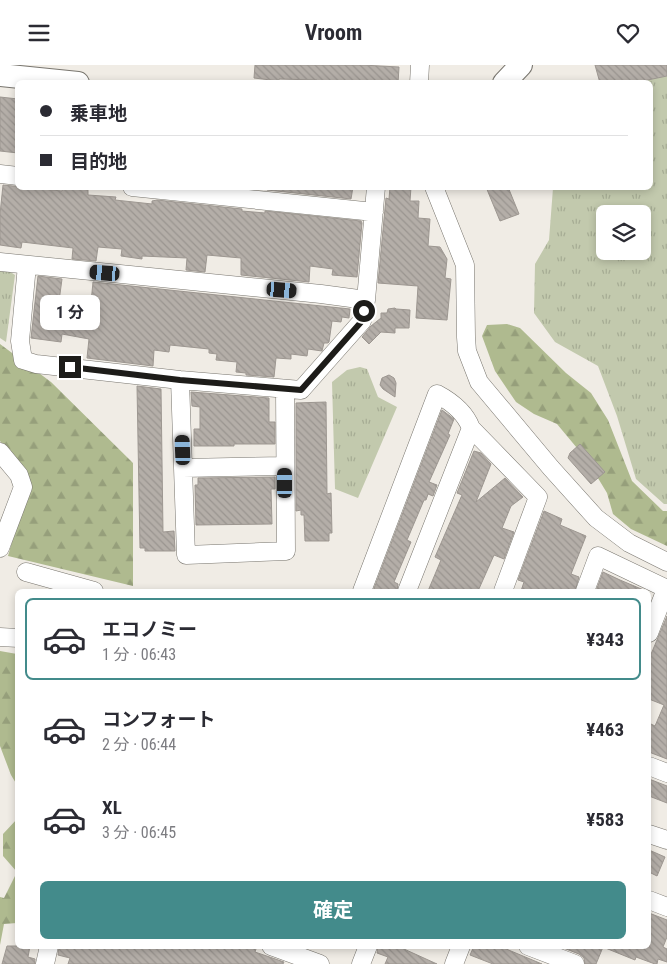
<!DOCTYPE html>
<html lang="ja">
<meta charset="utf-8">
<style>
:root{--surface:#fff;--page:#f2f2f3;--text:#2b2b33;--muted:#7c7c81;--line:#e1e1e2;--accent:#438b8b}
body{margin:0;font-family:"Roboto Condensed","Noto Sans JP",sans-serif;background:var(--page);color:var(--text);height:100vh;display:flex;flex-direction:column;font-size:19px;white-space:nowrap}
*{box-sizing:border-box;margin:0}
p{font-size:16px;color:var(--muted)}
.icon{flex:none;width:28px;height:28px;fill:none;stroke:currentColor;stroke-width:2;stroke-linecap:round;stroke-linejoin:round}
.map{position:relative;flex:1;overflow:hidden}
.side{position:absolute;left:15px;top:524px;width:636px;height:360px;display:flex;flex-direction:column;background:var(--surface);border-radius:8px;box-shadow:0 2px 8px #0003}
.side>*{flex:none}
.guide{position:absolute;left:15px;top:15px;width:638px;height:110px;border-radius:8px;box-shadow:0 2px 8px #0003;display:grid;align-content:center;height:110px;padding:0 25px;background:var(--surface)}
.tools{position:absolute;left:596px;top:140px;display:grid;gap:10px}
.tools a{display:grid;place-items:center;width:55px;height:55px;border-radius:8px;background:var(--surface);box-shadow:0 2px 8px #0003;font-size:25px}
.end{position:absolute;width:22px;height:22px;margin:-11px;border:6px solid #1d1c19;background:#fff;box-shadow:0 0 0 2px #fff}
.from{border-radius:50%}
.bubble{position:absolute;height:35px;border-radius:8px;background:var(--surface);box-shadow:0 2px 8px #0003;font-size:16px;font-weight:700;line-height:35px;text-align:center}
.car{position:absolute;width:15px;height:30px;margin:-15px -8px;border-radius:6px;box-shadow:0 0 4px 1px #0007;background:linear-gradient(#222 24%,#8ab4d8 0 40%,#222 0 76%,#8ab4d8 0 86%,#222 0)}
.guide b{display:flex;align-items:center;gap:18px;height:48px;font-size:19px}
.guide b+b{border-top:1px solid var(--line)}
.guide i{width:12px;height:12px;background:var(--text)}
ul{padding:9px 0 0;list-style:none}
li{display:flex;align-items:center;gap:15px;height:82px;margin:0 10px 8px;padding:0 15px;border:2px solid transparent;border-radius:8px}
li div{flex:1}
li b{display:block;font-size:19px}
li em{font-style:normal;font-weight:700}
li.selected{border-color:var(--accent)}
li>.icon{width:45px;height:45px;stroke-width:1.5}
.button{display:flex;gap:10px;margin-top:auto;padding:10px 25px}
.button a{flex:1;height:58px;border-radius:8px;background:var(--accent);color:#fff;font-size:20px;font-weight:700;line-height:58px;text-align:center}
header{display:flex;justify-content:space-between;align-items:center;height:65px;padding:0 25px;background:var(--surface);font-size:22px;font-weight:700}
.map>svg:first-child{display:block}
</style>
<header><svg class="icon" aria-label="menu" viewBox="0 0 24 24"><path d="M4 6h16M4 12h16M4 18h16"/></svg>Vroom<svg class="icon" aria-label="heart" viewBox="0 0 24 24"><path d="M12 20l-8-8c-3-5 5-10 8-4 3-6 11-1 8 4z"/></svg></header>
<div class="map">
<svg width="667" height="899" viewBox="0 0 667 899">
<defs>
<pattern id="grass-tufts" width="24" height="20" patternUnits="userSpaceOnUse" patternTransform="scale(1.25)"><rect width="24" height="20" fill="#c2c9ad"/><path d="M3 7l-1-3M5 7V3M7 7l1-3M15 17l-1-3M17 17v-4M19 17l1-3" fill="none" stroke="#a6ac94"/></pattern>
<pattern id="forest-firs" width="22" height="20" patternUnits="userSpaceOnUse" patternTransform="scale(1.25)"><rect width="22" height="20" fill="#afba8f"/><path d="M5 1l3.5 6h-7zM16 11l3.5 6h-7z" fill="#969f7b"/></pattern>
<pattern id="building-back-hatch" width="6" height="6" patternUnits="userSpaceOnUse" patternTransform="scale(1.25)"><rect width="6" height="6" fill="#b4aea8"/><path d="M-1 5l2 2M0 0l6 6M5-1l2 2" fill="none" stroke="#9a9590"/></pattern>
</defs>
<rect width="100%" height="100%" fill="#f0ece5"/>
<path fill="url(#grass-tufts)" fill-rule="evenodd" d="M667,11V439H664L636,414L617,351L598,301L555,277L534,248L535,199L549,175L553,123L650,122V18L633,17ZM605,149H642V186H605Z
M0,203L6,204L15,210L6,277L0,273Z
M360,302L367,304L378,332L397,342L358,433L335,424L332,317L347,305Z"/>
<path fill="url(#forest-firs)" d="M507,259L520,263L566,308L591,328L608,355L632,416L663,446H667V481L631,464L613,449L607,428L587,395L557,359L534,349L516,337L495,306L482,271L487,260Z
M0,279L51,317L133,398V521L8,491L30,413L0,376Z
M0,586L17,589V720L11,710L0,681Z
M17,754V858L4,859L0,880V832L4,833L17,807L3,791V769Z"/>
<path fill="url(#building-back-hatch)" stroke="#9d9791" d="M255,0H362L399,2L398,18H316L317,15L279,14V16L254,13Z
M595,0H667V11L633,18H600Z
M0,32L18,34V88L0,86Z
M3,120L62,126L63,122L88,125V130L116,132L115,135L152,139V136L157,135L242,144V146L265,148V146L361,156L362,158L357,212L332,210L333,204L310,201L309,217L241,210V193L207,190L205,207L186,205L187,193L142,191V194L121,191L122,184L98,182L96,196L72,194L73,183L22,177L21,183L0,180V149Z
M268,122H353L351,134L267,125Z
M390,122H411L410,136H419L418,153L430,154L428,181L440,182L447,194L445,213L451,214L447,255L416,253L418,221L378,218L386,133L389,134Z
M486,122H508L519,149L500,156Z
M38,211L62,214L57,251L81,254L82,247L90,248L93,217L350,244L349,253L342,252L341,257L332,256L329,277L328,278H324L322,286L308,284L307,291L291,289V294L276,293L274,312L246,310V308L236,307L237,297L216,295L217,289L209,288V284L170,280L169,287L154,285L153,301L87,293L89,274L62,269L61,277L31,273Z
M395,243L396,244L410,245L409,263H395V268L381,267L369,279L362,272L371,261L381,253V248H387L388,244Z
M389,310L394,313L396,318L395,332L383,324L380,320L382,313Z
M137,321L161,324L163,467L174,466L175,486H145V483H140Z
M191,327L269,333V357H275V379H234V381H194V364H200V342L192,341Z
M326,337L327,429L331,428L332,468H329V476H305L304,450H301V445L296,446V338Z
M442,345L454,354L448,369L450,370L429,417L437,420L433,431L428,429L426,435H424L407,475L411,477L394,517L398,519L397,526H373Z
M580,379L605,407L591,419L568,393L570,388Z
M474,386L481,388L491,399L476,437L505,413L523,432L511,441L502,463L514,467L504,494L494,490L478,526H428L441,495L435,492L462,430L457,428Z
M275,412V424H271L272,459L196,460L195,420H198V413Z
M544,446L562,454L560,460L586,471L571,509L579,512L575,526H521L524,517L518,515Z
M603,507L620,515L646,526H596Z
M667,551V694L649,687V658L655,661L664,640L649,634V594Z
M649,714L667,721V738L649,731Z
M649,785L665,792L657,811L649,807Z
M649,848L667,855V872L663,882L667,884V897L658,894L657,899H655L636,892L635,895L603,882L596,899H585L584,893L579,889L561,882L649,881Z
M7,881H30L28,892L35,894V899H2Z
M59,881H257L255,887L284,897L283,899H68L70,893L58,890Z
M378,881H406L404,884L437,899H385L388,892L377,888Z
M474,881H499L542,899H493L470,890Z"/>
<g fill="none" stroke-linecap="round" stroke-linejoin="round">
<g stroke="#78756e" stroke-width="19">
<path id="minor" d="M419,18L420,0
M0,109L18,111
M132,122L374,147
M434,122L465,200L466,272L467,286L479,317L551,403L596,453L629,478L667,497
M0,197L321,229L366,235
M27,200L20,276L23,295L36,299L180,315L301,325L362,256L366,235L376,122
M180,315L186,490L286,486L285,324
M0,387L19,410L23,422L0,483
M183,403L285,401
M26,507L94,526
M362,526L437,329C452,337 465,347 471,363
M407,526L471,363L538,432L503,526
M585,526L598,491L667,524
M649,568L666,524
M0,572L18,573
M649,701L667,708
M649,769L667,775
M649,835L667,842
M271,881L320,899
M528,881L575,899
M45,899L49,881
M361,899L368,881
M454,899L461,881"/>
</g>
<g stroke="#78756e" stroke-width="24">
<path id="tertiary" d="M0,10L78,18
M504,18L521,0"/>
</g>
<use href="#minor" stroke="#fff" stroke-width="18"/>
<use href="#tertiary" stroke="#fff" stroke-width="22"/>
</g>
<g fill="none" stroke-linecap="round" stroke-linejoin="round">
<path stroke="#1d1c19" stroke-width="6" d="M70,302L180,315L301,325L362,256L364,246"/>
</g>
</svg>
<div class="tools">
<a><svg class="icon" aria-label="layers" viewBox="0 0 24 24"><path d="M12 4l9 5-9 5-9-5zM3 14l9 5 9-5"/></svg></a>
</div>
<i class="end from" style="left:364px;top:246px"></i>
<i class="end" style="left:70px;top:302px"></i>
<div class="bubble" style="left:40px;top:230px;width:60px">1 分</div>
<i class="car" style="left:105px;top:208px;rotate:275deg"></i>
<i class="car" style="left:282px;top:225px;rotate:95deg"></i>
<i class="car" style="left:183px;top:385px;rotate:358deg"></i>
<i class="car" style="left:285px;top:418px;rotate:0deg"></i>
<div class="guide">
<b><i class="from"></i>乗車地</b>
<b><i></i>目的地</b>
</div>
<section class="side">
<ul>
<li class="selected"><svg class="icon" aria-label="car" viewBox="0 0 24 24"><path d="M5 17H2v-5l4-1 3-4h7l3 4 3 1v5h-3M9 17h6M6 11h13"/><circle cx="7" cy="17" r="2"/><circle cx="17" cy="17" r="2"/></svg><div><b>エコノミー</b><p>1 分 · 06:43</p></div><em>¥343</em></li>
<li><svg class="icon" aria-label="car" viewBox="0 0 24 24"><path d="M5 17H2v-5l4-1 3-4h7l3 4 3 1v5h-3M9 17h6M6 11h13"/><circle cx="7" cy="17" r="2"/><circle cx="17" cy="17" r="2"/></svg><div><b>コンフォート</b><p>2 分 · 06:44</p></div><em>¥463</em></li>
<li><svg class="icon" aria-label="car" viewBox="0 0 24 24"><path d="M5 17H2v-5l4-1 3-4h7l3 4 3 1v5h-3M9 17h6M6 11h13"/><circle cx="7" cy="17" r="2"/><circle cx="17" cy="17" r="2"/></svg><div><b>XL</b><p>3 分 · 06:45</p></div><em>¥583</em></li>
</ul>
<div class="button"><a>確定</a></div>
</section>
</div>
